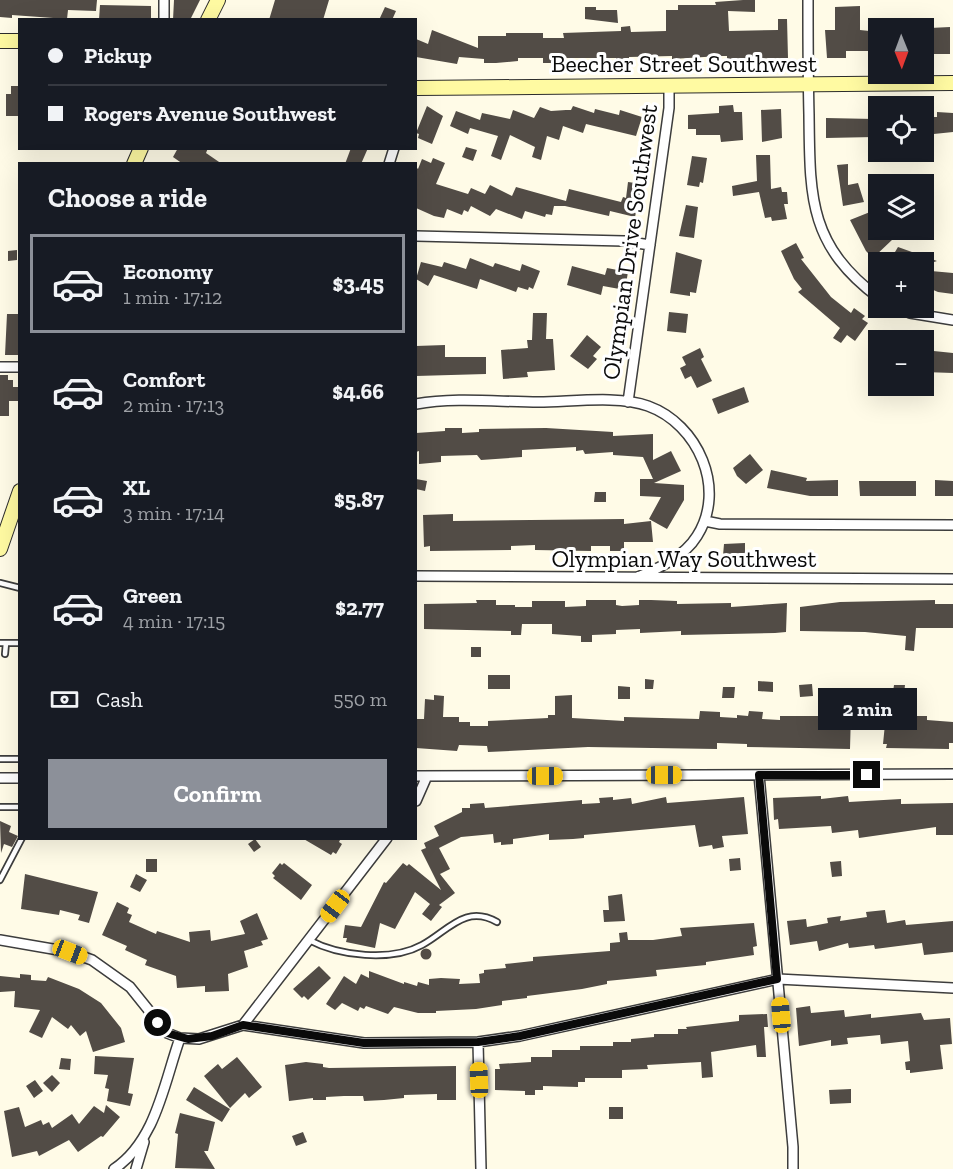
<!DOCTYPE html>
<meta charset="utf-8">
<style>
:root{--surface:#171b24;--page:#20242c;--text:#f1f3f6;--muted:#9ea1a6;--line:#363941;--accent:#8c9099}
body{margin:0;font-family:"Zilla Slab",serif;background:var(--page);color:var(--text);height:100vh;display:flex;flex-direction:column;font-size:22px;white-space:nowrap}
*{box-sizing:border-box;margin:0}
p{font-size:20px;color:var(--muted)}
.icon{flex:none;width:33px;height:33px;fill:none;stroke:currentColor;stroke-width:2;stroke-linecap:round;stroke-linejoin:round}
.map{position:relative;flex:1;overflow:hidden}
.side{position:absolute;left:18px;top:162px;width:399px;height:678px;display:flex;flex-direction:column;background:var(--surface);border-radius:0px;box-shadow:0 6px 24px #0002}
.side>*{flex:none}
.guide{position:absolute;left:18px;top:18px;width:399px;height:132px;border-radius:0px;box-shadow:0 6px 24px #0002;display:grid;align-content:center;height:132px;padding:0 30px;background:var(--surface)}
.needle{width:39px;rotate:179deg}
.buttons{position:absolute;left:868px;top:18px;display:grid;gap:12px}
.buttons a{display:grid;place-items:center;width:66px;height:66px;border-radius:0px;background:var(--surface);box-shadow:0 6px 24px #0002;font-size:30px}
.end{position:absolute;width:27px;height:27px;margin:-14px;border:8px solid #0a0a0a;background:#fff;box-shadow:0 0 0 3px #fff}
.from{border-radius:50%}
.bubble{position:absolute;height:42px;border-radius:0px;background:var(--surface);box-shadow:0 6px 24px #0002;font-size:20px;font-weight:800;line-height:42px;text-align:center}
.car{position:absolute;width:18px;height:36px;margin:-18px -9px;border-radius:8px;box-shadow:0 0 4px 2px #0007;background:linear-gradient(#f5c518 24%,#345 0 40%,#f5c518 0 76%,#345 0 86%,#f5c518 0)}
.guide b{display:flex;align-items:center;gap:21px;height:57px;font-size:22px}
.guide b+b{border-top:2px solid var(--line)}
.guide i{width:15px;height:15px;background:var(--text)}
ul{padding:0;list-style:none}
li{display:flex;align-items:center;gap:18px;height:99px;margin:0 12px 9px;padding:0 18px;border:3px solid transparent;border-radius:0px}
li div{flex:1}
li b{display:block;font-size:22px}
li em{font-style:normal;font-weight:800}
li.on{border-color:var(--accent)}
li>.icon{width:54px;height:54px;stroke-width:1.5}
h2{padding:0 30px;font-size:27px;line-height:72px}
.pay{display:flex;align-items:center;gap:15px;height:66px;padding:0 30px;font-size:22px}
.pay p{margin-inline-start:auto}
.primary-button{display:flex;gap:12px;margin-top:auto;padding:12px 30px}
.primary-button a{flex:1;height:69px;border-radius:0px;background:var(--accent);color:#fff;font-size:24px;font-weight:800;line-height:69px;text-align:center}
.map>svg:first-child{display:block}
</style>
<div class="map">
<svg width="953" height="1169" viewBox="0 0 953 1169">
<rect width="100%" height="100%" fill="#fffbe7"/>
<path fill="#524c46" d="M0,0H97L96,11L68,10L67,19L12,15V18L0,17Z
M174,0H200L190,20H173Z
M275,0H329L323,20H269Z
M743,0H755V12L728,11L729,31L778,30V19H787L788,58L727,59V56H720L672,59V56L629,57V62H617L616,58H554V63H543V58H518V61L496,63H484V59L459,57L457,64L416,57V39L428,44L432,30L478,48V36H506V33H543V38H564L563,33L621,31V27L630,26L631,32L666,31V10H678V5H716L715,2Z
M100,5L151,6V20H99Z
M860,6V30L879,32V51H846V58H827L825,30H835V7Z
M385,7L396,11L392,20H379Z
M585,7H596V10H617L618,23L585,19Z
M950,27V54H924V39H930V28Z
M11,86H20V116H6V94H11Z
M733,105L734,112H742L743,140L721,142L720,135H696V129H688V115L719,113V106Z
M427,106L443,116L432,144L418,138L419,134L416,133Z
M573,106L594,113L595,109L619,115L620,110L642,117L636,136L586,124L583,133L563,126L559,140L547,136L541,160L532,157L535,147L510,135L501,160L491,156L498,136L470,128L468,134L450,126L456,111L480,120L482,113L510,119L513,110L534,118L540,107L551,111L566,110H571Z
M781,109L782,138L762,142L761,110Z
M937,112L953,113V132L924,135V117H937Z
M826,118L874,119V137L826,138Z
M466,147L477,150L473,161L462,157Z
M178,148H208L206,153L222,164H183L173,157Z
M351,148H368L361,164H345Z
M756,155H770L771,189L781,187L782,192H787L788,204H784L787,219L772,221L771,217L765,218L759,192L733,196L732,186L757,181Z
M692,156L707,158L703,183L700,182L699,187L687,185Z
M433,158L445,163L436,184L468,194L471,188L485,194L490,185L512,196L516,187L566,201L569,189L621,202L623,197L626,198L628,182L642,184L635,217L610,211L609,216L565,206H554L552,215L546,214L545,217L525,211L522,219L496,209L490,216L471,206L468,212L464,210L462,215L447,209L444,218L434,216L416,208V167L418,169L422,159L431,163Z
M848,164V185L858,183L864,202L843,206L837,165Z
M686,205L698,207L694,238L679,236Z
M875,210L879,219V230H897L889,237L893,239L873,258L866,251L850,220Z
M796,243L804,258L801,259L831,297L851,313L854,308L865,316L862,319L868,323L855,341L847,335L841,343L833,338L840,328L798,292L802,289L794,279L781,251Z
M898,247L937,261L934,262L931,271L953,273V294L938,292L924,286V262H889Z
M17,250V260L8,261V251Z
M676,252L702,260L696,293L690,292V296L670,293Z
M470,258L493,267L495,263L520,271L522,264L540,271L533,289L529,287L528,290L518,287L516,292L480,279L477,289L434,275L428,286L416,279L421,262L442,267L444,262L466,269Z
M572,266L605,275L607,268L628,272L625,290L603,286L601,295L567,285Z
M669,312L688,314L686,333L667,331Z
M533,313H547L546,339H553L555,370L527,372L528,377L503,379L501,350L528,348L527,340H532Z
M7,314H20V355H5Z
M587,335L601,347L593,356L597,359L588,369L570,356Z
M445,345V357H486V374L416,376V346Z
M700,348L704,357L701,359L712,381L697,388L691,376L685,379L680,368L686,365L682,357Z
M924,350L953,353V373L924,372Z
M0,375H8V380H13V387H18V401H9V416H0Z
M744,387L749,402L718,414L712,399Z
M445,428H462V433L479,432V429L546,428L613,432V436L653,434V460L671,451L681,471L654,483L684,485V500L667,529L649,519L661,497L640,496V479H653L643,457L613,455V452L585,454L583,450L576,451V447L522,450V457L481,460L477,455L441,456V462L419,464V451L416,452V433L445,431Z
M750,454L763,470L746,484L737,476L733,468Z
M771,470L807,478L806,481L838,480V496H810L767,488Z
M416,479L427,481L425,491L416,489Z
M935,480L953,481V496H935Z
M859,481H916V496H860Z
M595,492H606V502H594Z
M453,514V521L624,519V524L651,521L653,542H624V551H610V546H591V551L535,550V545L511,546V550L430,551V546L424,547L423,515Z
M745,543V567H722L724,544Z
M476,600H496V605H515V607H532V601H565V607L586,606V600H616V605L622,606L639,605V600H651L677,601V604L731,603V607L787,603L786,632L775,633L681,635V631L640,633V629L616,630V634L592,635V642H581V636L552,634V624H522L521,635H511V631L424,629V604L477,603Z
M935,600V604H953V628H916L914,651L905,650L906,636L865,632L800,631V607L840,602Z
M471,647H481V657H471Z
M488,675H510V689H488Z
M645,679L654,680L653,689H645Z
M758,681L773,682V692L758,691Z
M812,684L813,696L800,697L799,685Z
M894,685H905L904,694H916L915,716H927V720L953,722V743H949V749L886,748L887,744H883L887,704L877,703L878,691L893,692Z
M618,686L630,687V699H618Z
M723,687H735L734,698H722Z
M434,695L444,696L443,717H459V722H470V726H488V721L548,718V715H555V696L572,695V718L624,721V717L699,719L700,711L720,712V717L737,718V715L748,716L749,711L763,712L762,719L780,720V716H830L831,711L851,712L850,749L747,747V744L717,743V749L588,747L488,752L487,746L459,745L457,751L416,748V719H424L425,699L434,700Z
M821,796V799L848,796L849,802L901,799V804L953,803V835H936V827L859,838L858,830L832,833L831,826L779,829L778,819L774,820L773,798Z
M613,797V800L631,798L632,804L666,797L667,803L744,797L748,834L722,836L724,847L713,849L712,845L699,847L695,825L584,835V838L573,839L549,840V834L513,839V844L501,845V842L494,843L493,834L461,837L439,848L450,869L440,874L455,893L439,905L442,907L431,921L422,914L430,904L415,892L395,929L380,923L375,948L346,942L347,938H343L345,925L361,927L384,882L386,883L403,863L407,866L409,864L441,890L421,850L426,848L424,843L439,836L434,826L462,812V808H470V804L484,803L485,808L582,800V804L600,803L599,798Z
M0,821L11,826L9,832L18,836L12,847L4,844L1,853Z
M302,838H341L339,842L342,844L336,854L333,852L331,855Z
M255,839L261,847L254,852L248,844Z
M740,858L741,870L730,871L729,859Z
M146,859H157V872H146Z
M841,861L842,876L832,877L830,862Z
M280,863L282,865L284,863L312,885L301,900L273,878L275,876L272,873Z
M25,874L98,892L89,923L78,920L80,915L60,910L59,915L21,909Z
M136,874L147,880L140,892L130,887Z
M622,894L625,921L604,922L603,910H609L608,896Z
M117,902L129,908L127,913L132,915L129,922L156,934L157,931L190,942L189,932L210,930L211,941L245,934L240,921L257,913L268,939L261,941L263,945L244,951L248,967L228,974L229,991L205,992V986L177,988L176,976L145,965L147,960L125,950L127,946L102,935Z
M885,910L887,923L905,920L906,925L953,921V952L924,955L922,943L875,949L874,945L849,948L848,943L819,951L817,941L790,945L787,921L806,919L807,927L828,923L827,918L841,916L840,921L867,917L866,912Z
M754,923L757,946L753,947L754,955L706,962V965L656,970L657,976L607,981V984L582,989L527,996V998L502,1001V1005L476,1009L436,1011V1013H418L394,1007L388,1014L366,1006L364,1009L360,1007L358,1011L342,1003L335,1010L326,1004L344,976L356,984L361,974L369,978V971L404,984V982L417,986L418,982L429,985V979L441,978L460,979L459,984L480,983L479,974L484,973V970L506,968L505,964L533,961V957L610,951V943L620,942L619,933L627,932L628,940H653L682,936L680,928Z
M420.5 954a5.5 5.5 0 1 1 11 0a5.5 5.5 0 1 1-11 0Z
M319,966L331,978L308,1000L304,996L302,998L293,989Z
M20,974L31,975V980L46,981L48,977L79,989L101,1003L121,1028L125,1042L93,1052L86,1031L80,1036L71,1025L68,1029L52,1017L42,1038L29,1032L40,1010L14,1007L15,991L0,992V976L20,978Z
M810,1006L811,1013L844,1010L845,1017L871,1014V1018L921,1013L924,1020L950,1018L952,1044L940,1045L943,1069L910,1073V1070H906L905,1062L910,1061L908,1041L881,1044L880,1035L847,1038L848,1044L831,1046V1040L799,1046L796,1008Z
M767,1014L768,1027H764L766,1057H757L756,1045L711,1052L713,1077L702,1078L701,1062L647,1065L648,1069L622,1070V1078H585V1082H578V1087L543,1086V1090H535V1095H525V1091L495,1090V1069H500L499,1064L531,1062V1057H552V1050H580V1046H613V1042H631V1039L654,1037V1034H678V1029H687L686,1027L739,1021V1015Z
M95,1056L134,1058L128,1093L133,1094L130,1106L107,1101L109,1089L105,1088L108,1075L94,1074Z
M237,1057L262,1087L249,1098L245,1093L230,1108L204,1076L218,1064L222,1069Z
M61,1058L71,1059L70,1070L59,1069Z
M306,1062L323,1064V1067L329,1068L456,1066V1100H437V1094L404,1095V1098L384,1100L364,1101L363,1096H344L326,1097V1100H313V1098L289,1101L285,1065Z
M52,1075L60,1083L52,1092L43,1083Z
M35,1080L43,1091L34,1098L26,1086Z
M194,1087L230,1109L222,1122L186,1100Z
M851,1089V1103L830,1104L829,1090Z
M106,1105L120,1117L103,1137L101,1136L78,1152L69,1140L39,1156L37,1151L12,1157L4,1111L19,1107L25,1127L41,1120L43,1125L49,1122L52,1128L72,1114L79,1124L94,1106L104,1113Z
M609,1107H623V1119H609Z
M180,1113L215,1122L208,1151H204L215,1169L175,1168L178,1134L175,1133Z
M303,1132L307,1142L296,1146L292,1136Z"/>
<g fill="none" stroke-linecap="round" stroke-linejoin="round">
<g stroke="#3d3d3d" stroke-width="8">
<path id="lane" d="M0,583L20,588
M0,643H6L5,654
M6,643H20
M0,759H20
M0,807H20
M0,880L22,838
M309,940C339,956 391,962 422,945C448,931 465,904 497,922"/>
</g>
<g stroke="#3d3d3d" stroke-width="12">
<path id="street" d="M808,0C808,38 808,77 809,115C810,196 808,245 879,298
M164,20V0
M389,164L394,148
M416,236L624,241L650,245
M899,308L910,313L953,320
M0,367H20
M628,402L669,108V87
M416,404C455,397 499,402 539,402C570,402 619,395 648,406C698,424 727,489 697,536C684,557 659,568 638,577
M705,521L720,524L953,525
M416,576L953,579
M759,775L793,1147V1169
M416,776L953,774
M0,778H20
M416,801L427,776
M0,940L70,952L92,960L130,987L167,1033L180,1038L199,1039L243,1025L364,1043L478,1042L520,1036L778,979L953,988
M243,1025L387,838
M478,1042L481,1169
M114,1169C156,1141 164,1083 180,1038
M136,1169L144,1142"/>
</g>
<g stroke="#2c2c2c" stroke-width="16">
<path id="secondary" d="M208,20L218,0
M0,41H20
M416,88L953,83
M134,164L141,148
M0,549L20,491"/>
</g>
<use href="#lane" stroke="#fff" stroke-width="4.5"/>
<use href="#street" stroke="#fff" stroke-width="9"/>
<use href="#secondary" stroke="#fffaa2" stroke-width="14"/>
</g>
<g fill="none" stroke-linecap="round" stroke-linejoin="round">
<path stroke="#0a0a0a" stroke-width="8" d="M158,1023L167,1033L188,1039L212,1036L243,1025L364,1043L478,1042L520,1036L777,979L759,775H867"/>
</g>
<g text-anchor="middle" stroke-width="6" stroke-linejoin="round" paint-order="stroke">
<g font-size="24" fill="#0a0a0a" stroke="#fff">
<text x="684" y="72">Beecher Street Southwest</text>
<text transform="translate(630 242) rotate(-82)" y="8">Olympian Drive Southwest</text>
<text x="684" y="567">Olympian Way Southwest</text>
</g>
</g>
</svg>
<div class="buttons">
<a><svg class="needle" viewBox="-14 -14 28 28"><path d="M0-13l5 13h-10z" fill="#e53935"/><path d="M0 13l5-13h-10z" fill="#9ea1a6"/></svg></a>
<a><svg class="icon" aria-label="locate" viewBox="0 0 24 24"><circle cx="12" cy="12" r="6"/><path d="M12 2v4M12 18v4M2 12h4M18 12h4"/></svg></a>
<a><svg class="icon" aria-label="layers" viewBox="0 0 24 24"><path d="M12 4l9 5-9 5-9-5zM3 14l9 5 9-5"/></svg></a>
<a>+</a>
<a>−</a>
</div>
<i class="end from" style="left:158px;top:1023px"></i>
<i class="end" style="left:867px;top:775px"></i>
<div class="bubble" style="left:818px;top:688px;width:99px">2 min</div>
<i class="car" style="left:664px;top:775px;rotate:90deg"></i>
<i class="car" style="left:545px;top:776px;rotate:90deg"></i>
<i class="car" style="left:335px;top:906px;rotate:217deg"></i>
<i class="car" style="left:70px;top:952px;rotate:111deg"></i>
<i class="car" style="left:781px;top:1015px;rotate:355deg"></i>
<i class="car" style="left:479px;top:1080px;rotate:358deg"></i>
<div class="guide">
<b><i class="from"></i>Pickup</b>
<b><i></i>Rogers Avenue Southwest</b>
</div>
<section class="side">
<h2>Choose a ride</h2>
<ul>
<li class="on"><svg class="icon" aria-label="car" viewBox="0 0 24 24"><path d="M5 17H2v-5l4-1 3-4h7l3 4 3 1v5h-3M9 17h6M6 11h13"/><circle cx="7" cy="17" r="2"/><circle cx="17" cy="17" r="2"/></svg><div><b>Economy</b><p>1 min · 17:12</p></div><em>$3.45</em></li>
<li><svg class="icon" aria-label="car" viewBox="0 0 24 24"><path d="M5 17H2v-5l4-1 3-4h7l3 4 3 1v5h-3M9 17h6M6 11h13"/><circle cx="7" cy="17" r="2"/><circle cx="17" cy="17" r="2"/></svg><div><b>Comfort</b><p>2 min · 17:13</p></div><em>$4.66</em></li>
<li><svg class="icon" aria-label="car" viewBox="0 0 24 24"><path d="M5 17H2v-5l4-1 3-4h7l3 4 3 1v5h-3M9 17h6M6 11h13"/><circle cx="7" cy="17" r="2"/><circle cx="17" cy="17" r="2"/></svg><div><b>XL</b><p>3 min · 17:14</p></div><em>$5.87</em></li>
<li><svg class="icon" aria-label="car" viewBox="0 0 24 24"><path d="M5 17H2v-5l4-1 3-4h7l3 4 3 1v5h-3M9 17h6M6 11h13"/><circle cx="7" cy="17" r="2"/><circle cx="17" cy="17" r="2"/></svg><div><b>Green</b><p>4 min · 17:15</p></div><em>$2.77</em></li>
</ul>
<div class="pay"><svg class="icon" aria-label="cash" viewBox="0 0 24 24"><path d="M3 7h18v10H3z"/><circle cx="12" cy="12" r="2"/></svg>Cash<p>550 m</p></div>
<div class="primary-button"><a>Confirm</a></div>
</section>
</div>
